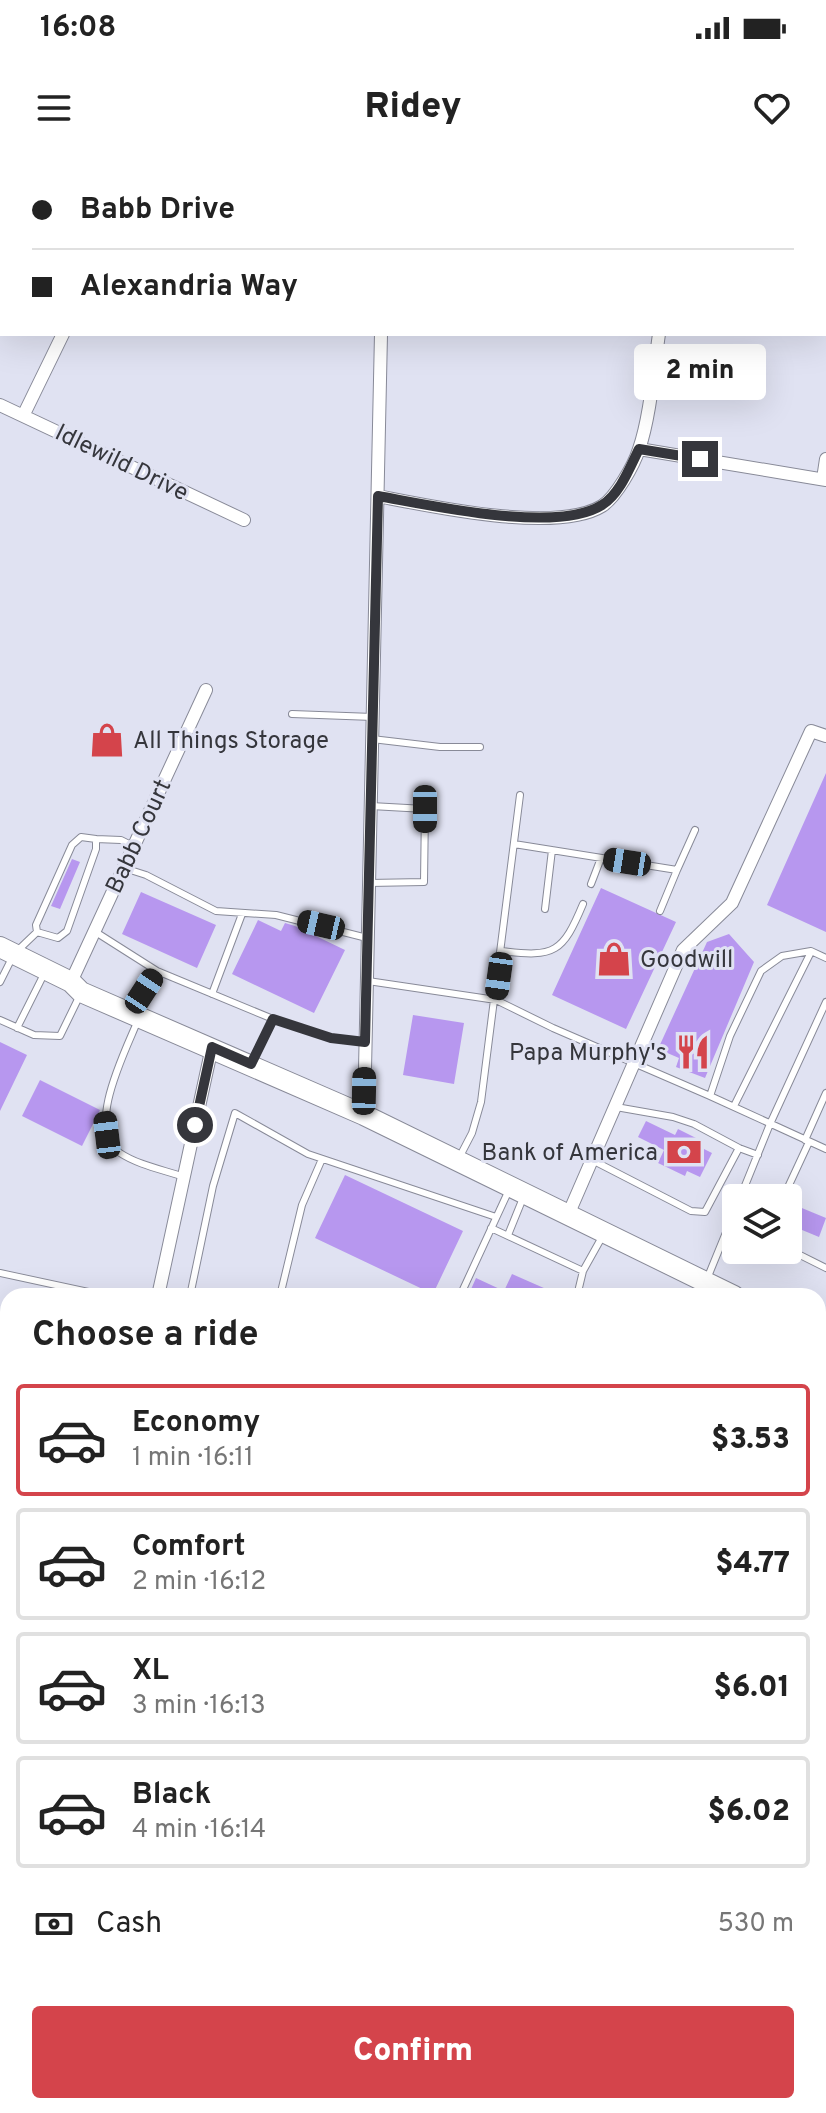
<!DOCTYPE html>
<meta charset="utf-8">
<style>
:root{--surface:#fff;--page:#f2f2f2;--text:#222;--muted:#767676;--line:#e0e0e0;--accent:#d4444b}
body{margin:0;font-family:Overpass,sans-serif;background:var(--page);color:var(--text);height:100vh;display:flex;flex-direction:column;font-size:30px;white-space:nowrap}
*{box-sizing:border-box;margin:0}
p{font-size:26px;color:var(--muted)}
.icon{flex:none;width:44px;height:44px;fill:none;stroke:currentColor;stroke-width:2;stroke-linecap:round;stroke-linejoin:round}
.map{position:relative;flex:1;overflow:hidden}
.side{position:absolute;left:0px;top:1128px;width:826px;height:826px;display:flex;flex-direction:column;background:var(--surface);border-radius:24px 24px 0 0;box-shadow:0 8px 32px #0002}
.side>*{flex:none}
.hud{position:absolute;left:0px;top:0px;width:826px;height:176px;box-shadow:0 8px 32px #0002;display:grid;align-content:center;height:176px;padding:0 32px;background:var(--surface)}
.tools{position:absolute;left:722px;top:1024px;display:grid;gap:16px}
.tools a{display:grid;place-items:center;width:80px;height:80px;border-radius:8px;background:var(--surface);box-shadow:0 8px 32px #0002;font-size:40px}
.end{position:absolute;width:36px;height:36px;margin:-18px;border:10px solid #35363c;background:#fff;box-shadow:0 0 0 4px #fff}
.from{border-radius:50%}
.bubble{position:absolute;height:56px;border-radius:8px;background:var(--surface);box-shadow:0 8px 32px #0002;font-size:26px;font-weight:800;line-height:56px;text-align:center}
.car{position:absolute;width:24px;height:48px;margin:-24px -12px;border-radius:10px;box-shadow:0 0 6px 2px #0007;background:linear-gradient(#222 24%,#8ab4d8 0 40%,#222 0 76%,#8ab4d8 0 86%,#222 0)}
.hud b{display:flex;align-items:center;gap:28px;height:76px;font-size:30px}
.hud b+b{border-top:2px solid var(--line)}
.hud i{width:20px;height:20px;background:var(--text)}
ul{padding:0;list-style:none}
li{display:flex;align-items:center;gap:24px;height:112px;margin:0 16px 12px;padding:0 16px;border:4px solid var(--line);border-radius:8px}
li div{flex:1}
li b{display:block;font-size:30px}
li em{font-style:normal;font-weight:800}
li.current{border-color:var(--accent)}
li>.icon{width:72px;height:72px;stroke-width:1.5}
h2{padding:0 32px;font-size:36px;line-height:96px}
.pay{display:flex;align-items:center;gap:20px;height:88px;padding:0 32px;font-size:30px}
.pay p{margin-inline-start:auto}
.cta{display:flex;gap:16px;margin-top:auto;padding:16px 32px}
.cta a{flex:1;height:92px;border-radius:8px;background:var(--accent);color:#fff;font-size:32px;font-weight:800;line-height:92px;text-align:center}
.status{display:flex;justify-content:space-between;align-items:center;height:56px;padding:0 40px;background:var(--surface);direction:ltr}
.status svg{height:22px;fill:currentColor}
header{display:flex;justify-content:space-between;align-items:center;height:104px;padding:0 32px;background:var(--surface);font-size:36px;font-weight:800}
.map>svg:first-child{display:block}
</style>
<div class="status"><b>16:08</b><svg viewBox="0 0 49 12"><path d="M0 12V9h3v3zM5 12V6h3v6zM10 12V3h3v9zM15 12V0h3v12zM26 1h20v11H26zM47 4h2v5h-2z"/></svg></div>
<header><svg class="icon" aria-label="menu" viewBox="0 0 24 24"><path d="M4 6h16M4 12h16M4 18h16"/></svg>Ridey<svg class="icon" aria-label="heart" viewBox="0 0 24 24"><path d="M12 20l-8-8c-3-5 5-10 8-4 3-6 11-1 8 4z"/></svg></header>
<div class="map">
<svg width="826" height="1953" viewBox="0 0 826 1953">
<rect width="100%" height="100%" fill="#e0e2f2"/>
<path fill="#b797ef" d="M826,613V772L767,745Z
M72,699L80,702L60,749L51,746Z
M601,728L676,762L626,869L552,835Z
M141,732L216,765L197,808L122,774Z
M258,760L281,771L285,763L295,766L345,790L314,853L232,814Z
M729,774L754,802L705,918L676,907L679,898L658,889L707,782Z
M413,855L464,863L454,924L403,915Z
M0,882L27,895L0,951Z
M40,920L100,950L82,986L22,956Z
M646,961L675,975L678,969L702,981L700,987L712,993L700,1017L687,1011L685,1016L658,1003L664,990L638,977Z
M345,1015L463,1071L433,1134L315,1078Z
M797,1046L826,1058L819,1077L790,1065Z
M512,1114L562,1136H468L476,1118L504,1131Z"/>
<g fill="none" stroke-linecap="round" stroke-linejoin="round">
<g stroke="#888a98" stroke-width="8">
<path id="lane" d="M292,554L373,557
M372,579L440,587H480
M96,679L121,680L133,686
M514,684L677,710L695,670
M124,708L146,715L216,751L276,755L367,778
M369,723L424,722L425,649L371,646
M591,724L601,698
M545,749L552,690
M660,751L677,710
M94,771L157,811L273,859L331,878L365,882
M502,791C555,798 563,792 583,744
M826,798L811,791L782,796L761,811L730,876L710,936L826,989
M368,821L496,840L553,868L710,936
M0,822L14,794L37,772L36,765L72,685L81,677L96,679V689L67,771L58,778L37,772
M212,834L242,754
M133,849L157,811
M0,860L34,875L60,876L80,835
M138,860C126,890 84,970 120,993C138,1005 164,1010 184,1017
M17,868L44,814
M252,901L273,859
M734,946L811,792
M616,947L673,957L694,964L739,988
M805,980L826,933
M459,998L472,973L481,942L520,635
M592,1000L691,1051L705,1052L739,988L758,995
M740,1038L770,964L826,842
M783,1038L809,982
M491,1068L583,1111L602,1077
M508,1075L523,1038
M788,1089L826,1108
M0,1113L107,1136
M707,1119L736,1048
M190,1136L213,1026L235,953L308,994L496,1057
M280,1136L302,1045L322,999
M460,1136L509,1030
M577,1136L583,1111
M818,1246L826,1250
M0,1279L8,1280
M818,1293L826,1269
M818,1508L825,1513
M0,1611H8
M818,1716L826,1719
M818,1839L820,1842L818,1852
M776,1946H788
M192,1953L193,1946
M233,1953L236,1946
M270,1953L273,1946
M307,1953L310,1946
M723,1953L725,1946"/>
</g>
<g stroke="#888a98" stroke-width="14">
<path id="street" d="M384,0V2
M133,2V0
M688,2L689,0
M0,245L244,360
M24,254L63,174
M639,289L826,320
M823,319L826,299
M378,336C430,346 557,374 602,346C616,337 634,305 639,289C650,258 654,208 659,174
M71,822L206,530
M364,955L381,174
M568,1055L683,790L732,743L811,571L826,576
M158,1136L212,887
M0,1894L8,1858"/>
</g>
<g stroke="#888a98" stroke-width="22">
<path id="primary" d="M0,787L71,822L81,832L364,955L734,1136
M818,1177L826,1181
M0,1719L8,1721
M601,1946L619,1953"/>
</g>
<use href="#lane" stroke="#fff" stroke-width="6"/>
<use href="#street" stroke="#fff" stroke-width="12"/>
<use href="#primary" stroke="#fff" stroke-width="20"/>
<g stroke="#6a6b74" stroke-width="7">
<path id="rail" d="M0,1441L8,1427
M0,1580L8,1579
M818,1784L826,1788"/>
</g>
<use href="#rail" stroke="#e0e2f2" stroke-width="4" stroke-dasharray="12" stroke-linecap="butt"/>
</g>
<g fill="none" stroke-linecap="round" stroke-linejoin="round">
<path stroke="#35363c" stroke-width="10" d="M195,965L212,887L251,904L273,859L331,878L365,882L378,336C430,345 557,374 602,345C620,334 630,307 639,289L700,299"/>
</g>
<defs>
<g id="shop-bare" transform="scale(2.76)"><path d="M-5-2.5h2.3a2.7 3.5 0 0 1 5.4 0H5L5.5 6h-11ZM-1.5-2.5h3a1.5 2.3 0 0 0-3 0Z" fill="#d4444b" stroke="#e0e2f2" stroke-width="2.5" paint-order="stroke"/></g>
<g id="restaurant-bare" transform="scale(2.76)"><path d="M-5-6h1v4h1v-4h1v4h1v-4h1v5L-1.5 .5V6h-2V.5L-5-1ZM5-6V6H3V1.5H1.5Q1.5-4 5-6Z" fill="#d4444b" stroke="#e0e2f2" stroke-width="2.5" paint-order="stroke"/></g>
<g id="bank-bare" transform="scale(2.76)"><path d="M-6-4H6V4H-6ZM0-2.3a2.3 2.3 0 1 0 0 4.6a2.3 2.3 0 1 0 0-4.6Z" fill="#d4444b" stroke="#e0e2f2" stroke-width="2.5" paint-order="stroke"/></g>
</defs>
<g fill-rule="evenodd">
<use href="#shop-bare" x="107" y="580"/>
<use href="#shop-bare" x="614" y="799"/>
<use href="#restaurant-bare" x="693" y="892"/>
<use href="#bank-bare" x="684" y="992"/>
</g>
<g text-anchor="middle" stroke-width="6" stroke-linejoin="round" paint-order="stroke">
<g font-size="24" fill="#35363c" stroke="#e0e2f2">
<text transform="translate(122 302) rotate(26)" y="8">Idlewild Drive</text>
<text transform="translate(138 676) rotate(-65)" y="8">Babb Court</text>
</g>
<g font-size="24" fill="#35363c" stroke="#e0e2f2" text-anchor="start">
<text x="133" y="588">All Things Storage</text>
<text x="640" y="807">Goodwill</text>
<text x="667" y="900" text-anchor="end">Papa Murphy's</text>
<text x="658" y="1000" text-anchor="end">Bank of America</text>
</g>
</g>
</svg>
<div class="tools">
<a><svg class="icon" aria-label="layers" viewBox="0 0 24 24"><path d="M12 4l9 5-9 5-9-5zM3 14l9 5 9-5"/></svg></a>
</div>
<i class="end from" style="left:195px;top:965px"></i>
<i class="end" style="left:700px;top:299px"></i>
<div class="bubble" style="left:634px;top:184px;width:132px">2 min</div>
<i class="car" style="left:425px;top:649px;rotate:180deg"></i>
<i class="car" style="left:627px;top:702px;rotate:279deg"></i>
<i class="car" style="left:321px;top:765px;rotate:283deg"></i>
<i class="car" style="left:499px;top:816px;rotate:188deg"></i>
<i class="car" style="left:144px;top:831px;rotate:33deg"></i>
<i class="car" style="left:364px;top:931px;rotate:1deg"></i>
<i class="car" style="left:107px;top:975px;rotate:353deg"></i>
<div class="hud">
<b><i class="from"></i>Babb Drive</b>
<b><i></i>Alexandria Way</b>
</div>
<section class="side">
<h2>Choose a ride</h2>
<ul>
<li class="current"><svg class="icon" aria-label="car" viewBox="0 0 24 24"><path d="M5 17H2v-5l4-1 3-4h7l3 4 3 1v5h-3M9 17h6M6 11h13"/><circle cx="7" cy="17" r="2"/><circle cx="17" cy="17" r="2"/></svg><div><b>Economy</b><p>1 min · 16:11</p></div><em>$3.53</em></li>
<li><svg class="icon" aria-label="car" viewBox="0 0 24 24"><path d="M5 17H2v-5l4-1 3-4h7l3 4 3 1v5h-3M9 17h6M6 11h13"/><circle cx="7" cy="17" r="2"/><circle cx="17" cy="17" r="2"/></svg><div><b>Comfort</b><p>2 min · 16:12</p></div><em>$4.77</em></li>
<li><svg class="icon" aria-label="car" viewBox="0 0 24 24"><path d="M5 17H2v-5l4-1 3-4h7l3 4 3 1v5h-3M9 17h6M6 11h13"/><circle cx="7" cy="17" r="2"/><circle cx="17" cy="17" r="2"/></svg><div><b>XL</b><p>3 min · 16:13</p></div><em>$6.01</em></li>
<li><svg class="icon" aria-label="car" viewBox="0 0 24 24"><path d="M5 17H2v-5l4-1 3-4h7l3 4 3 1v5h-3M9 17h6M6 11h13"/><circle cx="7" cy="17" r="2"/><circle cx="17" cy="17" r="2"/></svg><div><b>Black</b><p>4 min · 16:14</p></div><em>$6.02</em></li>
</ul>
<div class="pay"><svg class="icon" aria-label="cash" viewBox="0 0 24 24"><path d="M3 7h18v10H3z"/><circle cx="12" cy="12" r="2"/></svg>Cash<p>530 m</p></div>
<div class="cta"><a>Confirm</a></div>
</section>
</div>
